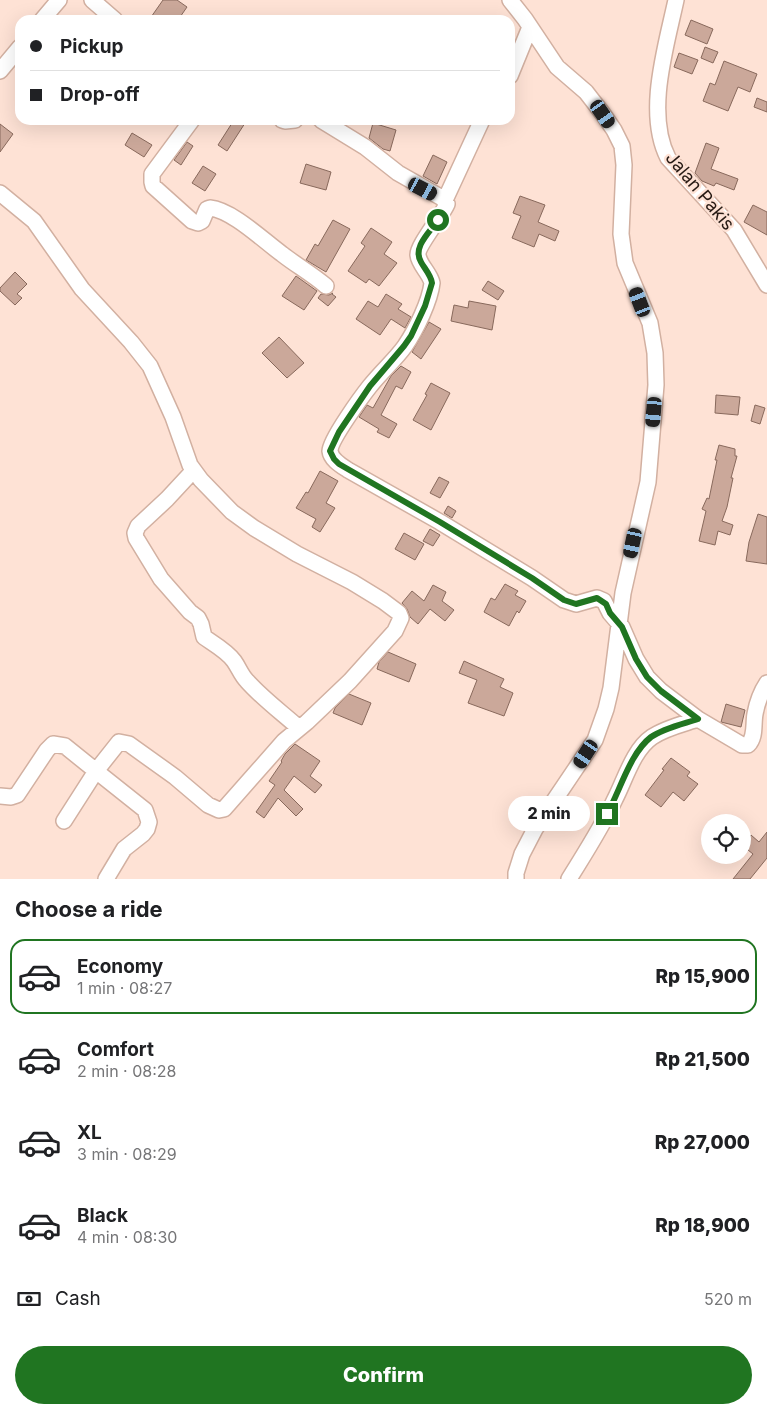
<!DOCTYPE html>
<meta charset="utf-8">
<style>
:root{--surface:#fff;--page:#f6f6f6;--text:#202124;--muted:#757577;--line:#e0e0e0;--accent:#207521}
body{margin:0;font-family:Inter,sans-serif;background:var(--page);color:var(--text);height:100vh;display:flex;flex-direction:column;font-size:19px;white-space:nowrap}
*{box-sizing:border-box;margin:0}
p{font-size:16px;color:var(--muted)}
.icon{flex:none;width:28px;height:28px;fill:none;stroke:currentColor;stroke-width:2;stroke-linecap:round;stroke-linejoin:round}
.map{position:relative;height:879px;overflow:hidden}
.details{display:flex;flex-direction:column;background:var(--surface);flex:1}
.details>*{flex:none}
.top-card{position:absolute;left:15px;top:15px;width:500px;height:110px;border-radius:15px;box-shadow:0 5px 20px #0002;display:grid;align-content:center;height:110px;padding:0 15px;background:var(--surface)}
.fabs{position:absolute;left:701px;top:814px;display:grid;gap:10px}
.fabs a{display:grid;place-items:center;width:50px;height:50px;border-radius:50%;background:var(--surface);box-shadow:0 5px 20px #0002;font-size:25px}
.end{position:absolute;width:22px;height:22px;margin:-11px;border:6px solid #207521;background:#fff;box-shadow:0 0 0 2px #fff}
.from{border-radius:50%}
.bubble{position:absolute;height:35px;border-radius:18px;background:var(--surface);box-shadow:0 5px 20px #0002;font-size:16px;font-weight:800;line-height:35px;text-align:center}
.car{position:absolute;width:15px;height:30px;margin:-15px -8px;border-radius:6px;box-shadow:0 0 4px 1px #0007;background:linear-gradient(#222 24%,#8ab4d8 0 40%,#222 0 76%,#8ab4d8 0 86%,#222 0)}
.top-card b{display:flex;align-items:center;gap:18px;height:48px;font-size:19px}
.top-card b+b{border-top:1px solid var(--line)}
.top-card i{width:12px;height:12px;background:var(--text)}
ul{padding:0;list-style:none}
li{display:flex;align-items:center;gap:15px;height:75px;margin:0 10px 8px;padding:0 5px;border:2px solid transparent;border-radius:15px}
li div{flex:1}
li b{display:block;font-size:19px}
li em{font-style:normal;font-weight:800}
li.current{border-color:var(--accent)}
li>.icon{width:45px;height:45px;stroke-width:1.5}
h2{padding:0 15px;font-size:22px;line-height:60px}
.pay{display:flex;align-items:center;gap:12px;height:55px;padding:0 15px;font-size:19px}
.pay p{margin-inline-start:auto}
.button{display:flex;gap:10px;margin-top:auto;padding:10px 15px}
.button a{flex:1;height:58px;border-radius:30px;background:var(--accent);color:#fff;font-size:20px;font-weight:800;line-height:58px;text-align:center}
.map>svg:first-child{display:block}
</style>
<div class="map">
<svg width="767" height="879" viewBox="0 0 767 879">
<rect width="100%" height="100%" fill="#fee2d5"/>
<path fill="#cba89a" stroke="#88695c" d="M163,0H177L187,7L178,20H149Z
M691,20L713,29L707,44L685,35Z
M705,47L718,52L713,63L701,58Z
M679,53L698,60L692,74L674,67Z
M724,61L757,74L750,92L738,87L728,111L703,101L710,83L715,85Z
M757,98L767,102V112L754,107Z
M234,120H247L227,151L218,145Z
M373,123L396,130L390,151L383,149L369,138Z
M0,124L13,134L0,152Z
M132,133L152,145L144,157L125,145Z
M187,142L193,146L181,165L174,160Z
M706,143L719,148L711,169L738,179L734,190L716,183L714,186L702,181L695,173Z
M433,155L447,162L437,184L423,176Z
M306,164L331,172L326,190L300,183Z
M203,166L216,174L205,191L192,183Z
M520,196L545,205L538,222L559,231L555,241L539,234L534,247L512,238L521,216L513,213Z
M753,205L767,212V235L744,222Z
M333,220L350,229L326,272L306,260L315,244L318,246Z
M371,228L392,242L384,254L397,263L379,286L369,279L366,283L348,271L365,246L361,243Z
M15,272L27,284L17,294L22,298L15,305L0,291V288Z
M296,276L317,291L304,310L282,296Z
M488,281L504,291L498,300L482,290Z
M333,293L332,294L336,297L328,306L318,298L321,294L329,295Z
M386,294L402,304L398,309L411,317L405,328L391,319L380,335L356,319L368,301L378,307Z
M469,301L496,306L492,330L451,321L454,305L468,308Z
M429,322L441,329L421,359L412,352Z
M279,337L304,363L287,378L262,353Z
M401,366L411,372L402,389L396,386L381,415L397,424L389,438L377,432L379,429L359,417L367,405L373,408L391,376Z
M431,383L450,393L431,430L413,420L427,395L425,394Z
M716,395L740,397L738,415L715,413Z
M755,405L765,408L760,424L751,421Z
M719,445L735,449V456H737L731,478H733L727,507L722,521L733,525L730,535L718,531L715,545L699,541L706,511L702,509L707,498L709,499L717,460H715Z
M320,471L338,481L326,503L335,508L320,532L312,527L316,519L296,508L306,492L308,493Z
M439,477L449,482L440,498L430,493Z
M448,506L456,511L452,518L444,513Z
M758,514L767,517V564L746,561L749,542Z
M430,529L440,535L433,546L423,541Z
M404,533L424,544L415,560L395,549Z
M505,584L518,591L515,595L526,601L519,613L517,611L509,626L484,612L491,598L495,600Z
M433,585L446,592L442,601L454,610L445,621L430,609L418,624L410,617L407,609L402,603L412,591L424,601Z
M388,652L416,664L409,682L377,669L379,662Z
M464,661L504,679L500,687L513,693L504,716L468,703L477,680L459,673Z
M349,694L371,703L362,725L333,713L335,708Z
M726,704L745,710L741,727L721,722Z
M295,744L320,761L310,776L322,785L315,793L294,776L284,790L303,809L296,816L278,798L264,818L256,812L275,785L269,781L282,762L281,761L285,754Z
M671,758L690,772L687,776L698,784L684,801L673,792L661,807L645,795L664,770L662,769Z
M767,832V858L750,879H733L753,854L743,846L751,835L759,842Z"/>
<g fill="none" stroke-linecap="round" stroke-linejoin="round">
<g stroke="#d2b0a1" stroke-width="18">
<path id="minor" d="M92,0L115,20
M510,0L525,19L557,67L586,92L603,114L614,130L622,146L624,165L621,234L625,263L650,323L655,353L656,385L648,482L623,593L611,688L606,709L595,740L535,829L522,854L516,873V879
M676,0C666,47 645,113 668,158L734,230L767,285
M42,20L59,0
M0,71L20,47
M510,76L530,27
M192,120L152,174V182L153,186L192,221L198,223L202,221L207,209L210,208C232,210 264,241 282,254C296,265 312,274 326,286
M282,120L285,121L295,120
M321,120L365,147L398,173L442,198L447,204C442,216 417,246 418,255C419,265 430,273 432,283C430,301 416,330 405,346C395,360 381,372 370,386C362,396 330,440 330,451C331,460 342,466 348,470L440,522L532,578L564,600L576,604L597,598L604,601L610,613L622,627L636,659L647,677L661,691L698,719
M0,193L34,221L82,289L131,342L150,366L173,417L190,465L201,480L232,512L254,528L297,554L352,582L383,601L399,613L401,618L395,631L350,681L307,722L284,741L224,809L219,810L208,805L175,777L129,744L119,742L96,771L65,746L53,744L47,750L17,795L11,797L0,796
M445,200L482,120
M193,471L167,499L138,526L135,533L136,538L161,579L190,612L198,618L201,624L204,637C214,644 227,651 234,661C239,668 241,675 247,681C262,698 281,712 299,728
M64,821L96,771L145,810L149,822L147,829L143,834L124,849L106,879
M569,879C585,853 602,827 615,799C625,780 633,750 652,737C665,728 683,724 698,719L737,742L742,745H748C756,737 753,724 755,714C757,703 761,692 767,683"/>
</g>
<use href="#minor" stroke="#fff" stroke-width="15"/>
</g>
<g fill="none" stroke-linecap="round" stroke-linejoin="round">
<path stroke="#207521" stroke-width="6" d="M438,220C430,232 412,247 421,262C424,268 431,275 432,283L425,306L411,336L404,346L370,386L339,432L330,451L334,459L339,464L440,522L532,578L564,600L576,604L597,598L606,604L610,613L622,627L636,659L647,677L661,691L698,719C683,724 664,728 651,737C630,753 620,791 607,814"/>
</g>
<g text-anchor="middle" stroke-width="4.5" stroke-linejoin="round" paint-order="stroke">
<g font-size="18" fill="#271a14" stroke="#fee2d5">
<text transform="translate(700 191) rotate(50)" y="6">Jalan Pakis</text>
</g>
</g>
</svg>
<div class="fabs">
<a><svg class="icon" aria-label="locate" viewBox="0 0 24 24"><circle cx="12" cy="12" r="6"/><path d="M12 2v4M12 18v4M2 12h4M18 12h4"/></svg></a>
</div>
<i class="end from" style="left:438px;top:220px"></i>
<i class="end" style="left:607px;top:814px"></i>
<div class="bubble" style="left:508px;top:796px;width:82px">2 min</div>
<i class="car" style="left:603px;top:114px;rotate:145deg"></i>
<i class="car" style="left:423px;top:189px;rotate:118deg"></i>
<i class="car" style="left:640px;top:302px;rotate:339deg"></i>
<i class="car" style="left:654px;top:412px;rotate:185deg"></i>
<i class="car" style="left:633px;top:543px;rotate:192deg"></i>
<i class="car" style="left:586px;top:754px;rotate:213deg"></i>
<div class="top-card">
<b><i class="from"></i>Pickup</b>
<b><i></i>Drop-off</b>
</div>
</div>
<section class="details">
<h2>Choose a ride</h2>
<ul>
<li class="current"><svg class="icon" aria-label="car" viewBox="0 0 24 24"><path d="M5 17H2v-5l4-1 3-4h7l3 4 3 1v5h-3M9 17h6M6 11h13"/><circle cx="7" cy="17" r="2"/><circle cx="17" cy="17" r="2"/></svg><div><b>Economy</b><p>1 min · 08:27</p></div><em>Rp 15,900</em></li>
<li><svg class="icon" aria-label="car" viewBox="0 0 24 24"><path d="M5 17H2v-5l4-1 3-4h7l3 4 3 1v5h-3M9 17h6M6 11h13"/><circle cx="7" cy="17" r="2"/><circle cx="17" cy="17" r="2"/></svg><div><b>Comfort</b><p>2 min · 08:28</p></div><em>Rp 21,500</em></li>
<li><svg class="icon" aria-label="car" viewBox="0 0 24 24"><path d="M5 17H2v-5l4-1 3-4h7l3 4 3 1v5h-3M9 17h6M6 11h13"/><circle cx="7" cy="17" r="2"/><circle cx="17" cy="17" r="2"/></svg><div><b>XL</b><p>3 min · 08:29</p></div><em>Rp 27,000</em></li>
<li><svg class="icon" aria-label="car" viewBox="0 0 24 24"><path d="M5 17H2v-5l4-1 3-4h7l3 4 3 1v5h-3M9 17h6M6 11h13"/><circle cx="7" cy="17" r="2"/><circle cx="17" cy="17" r="2"/></svg><div><b>Black</b><p>4 min · 08:30</p></div><em>Rp 18,900</em></li>
</ul>
<div class="pay"><svg class="icon" aria-label="cash" viewBox="0 0 24 24"><path d="M3 7h18v10H3z"/><circle cx="12" cy="12" r="2"/></svg>Cash<p>520 m</p></div>
<div class="button"><a>Confirm</a></div>
</section>
